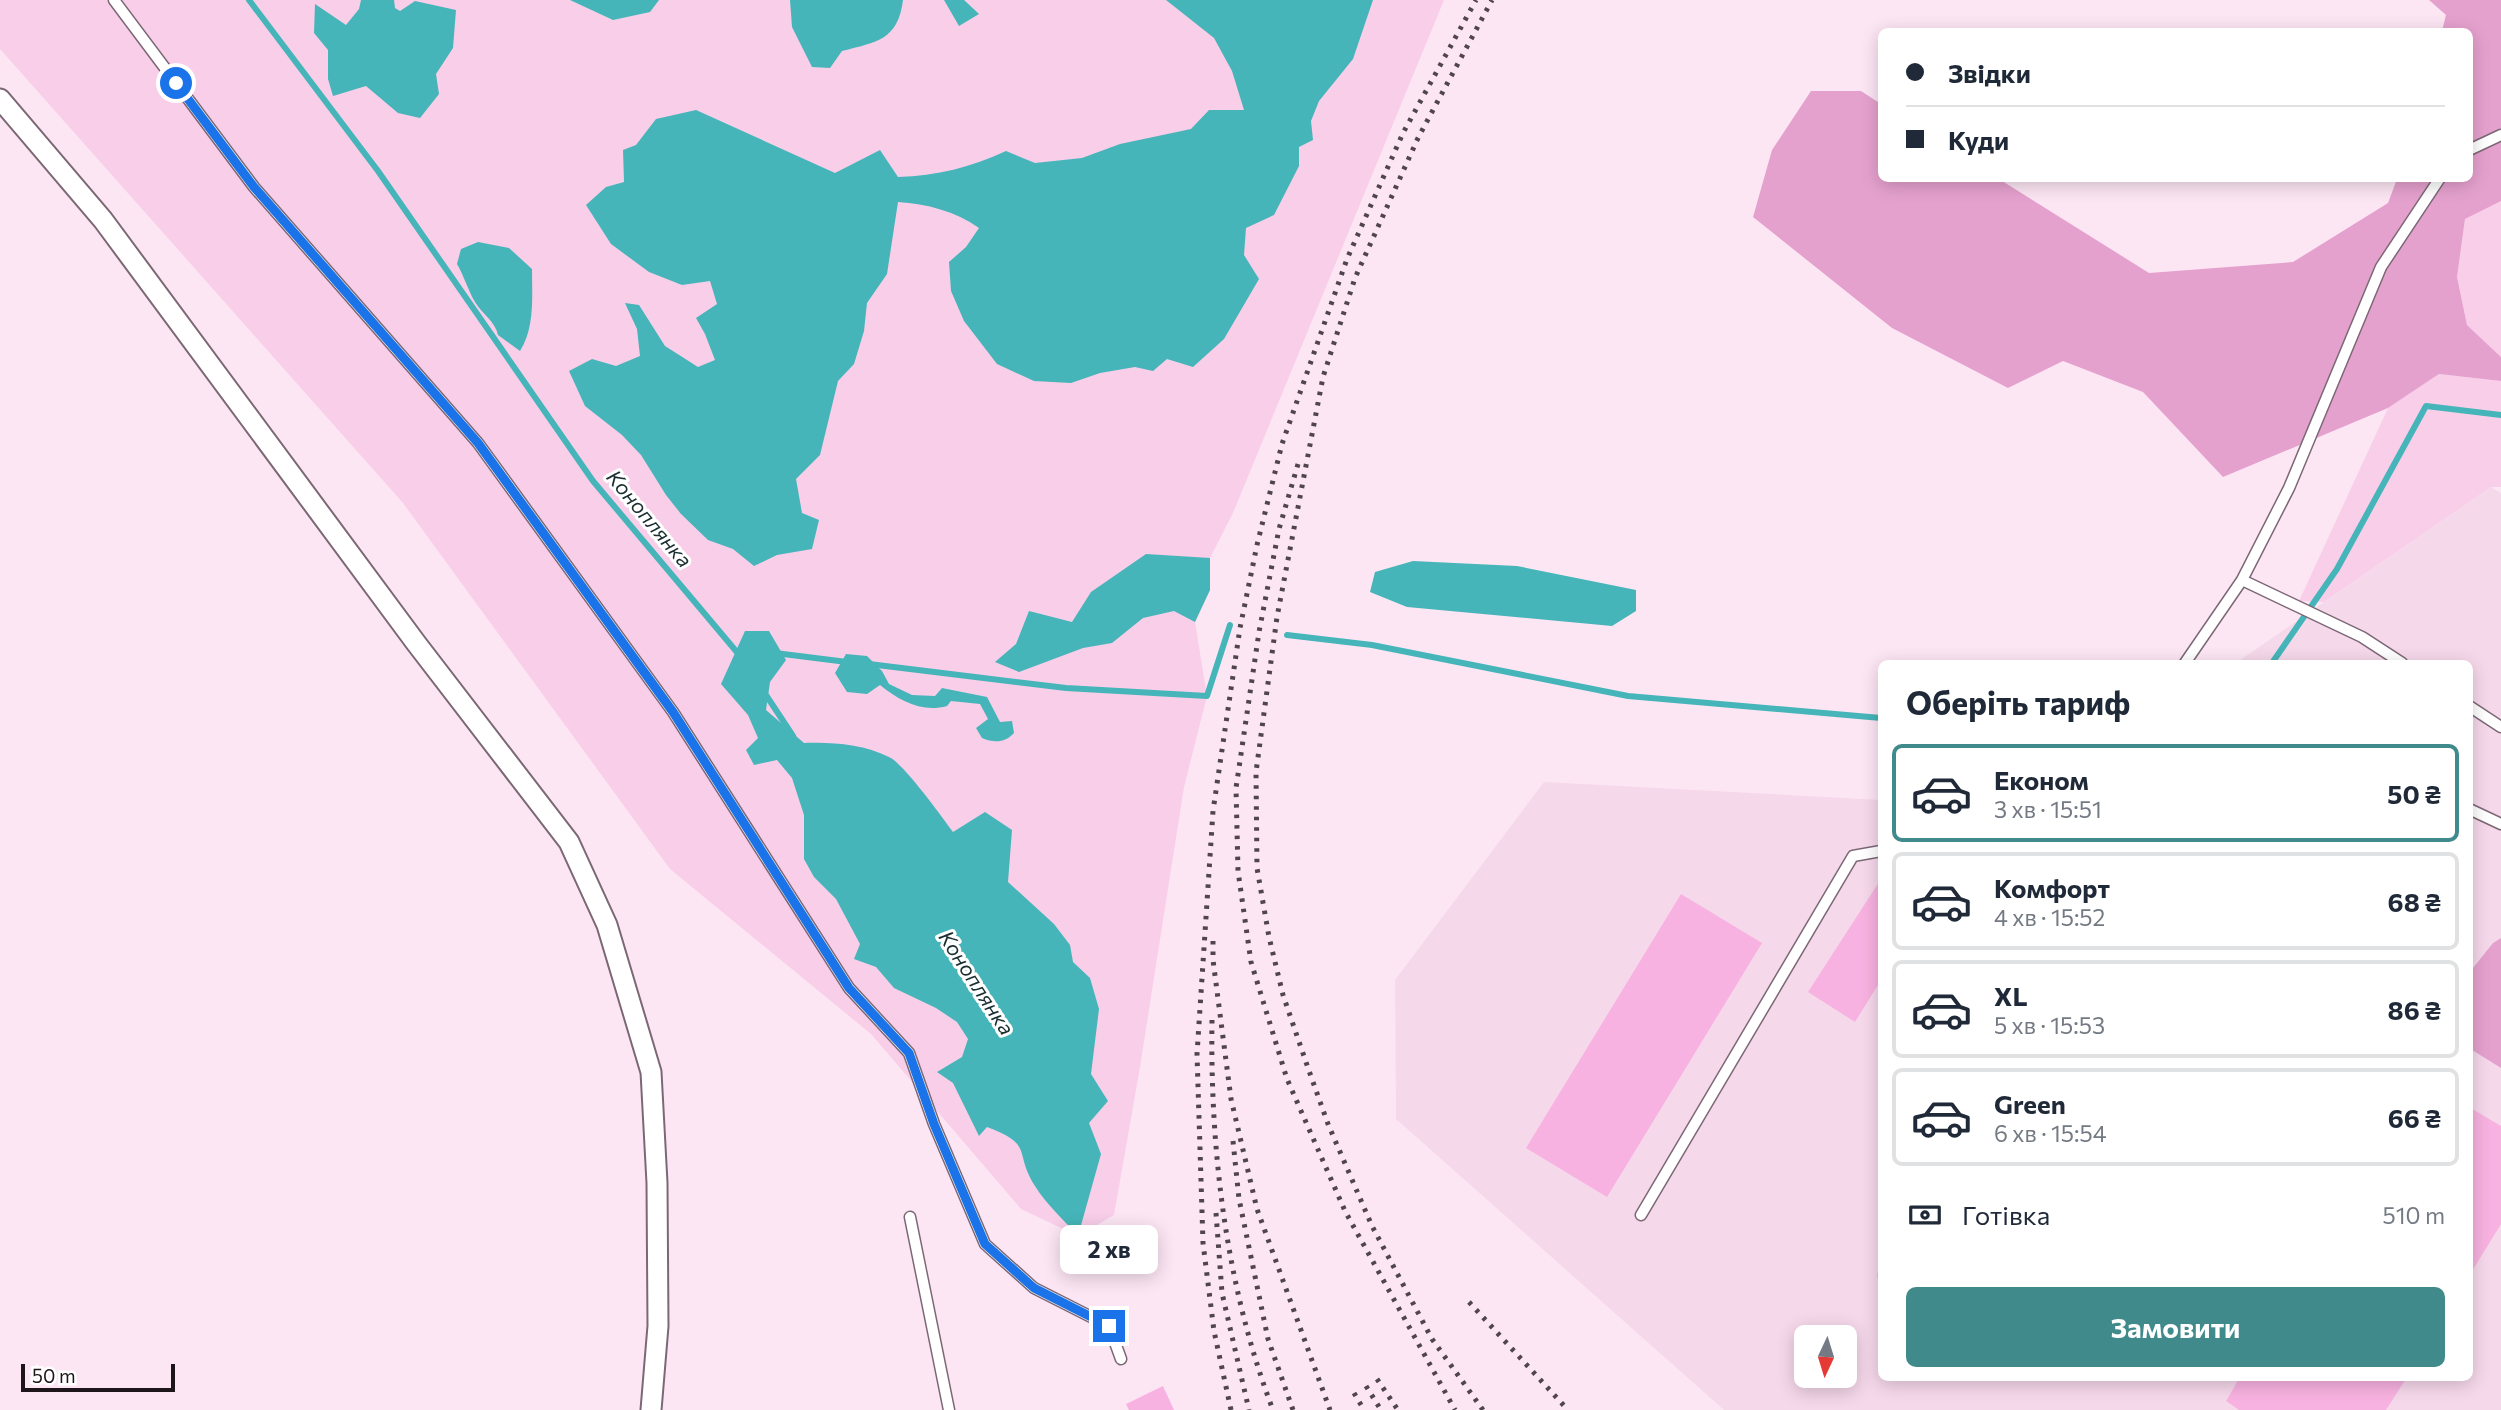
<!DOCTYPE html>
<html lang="uk">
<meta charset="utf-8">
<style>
:root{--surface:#fff;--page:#f6f6f7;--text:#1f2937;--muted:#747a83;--line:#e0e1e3;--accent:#418a8c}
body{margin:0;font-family:Commissioner,sans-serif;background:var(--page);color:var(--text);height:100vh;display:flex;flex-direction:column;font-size:26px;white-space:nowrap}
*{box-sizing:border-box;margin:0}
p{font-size:23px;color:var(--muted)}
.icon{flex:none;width:38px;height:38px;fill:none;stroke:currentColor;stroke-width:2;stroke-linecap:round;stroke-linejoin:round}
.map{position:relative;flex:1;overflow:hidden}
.sheet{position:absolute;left:1878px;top:660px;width:595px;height:721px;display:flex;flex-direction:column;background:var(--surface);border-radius:10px;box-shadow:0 4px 18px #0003}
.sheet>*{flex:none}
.banner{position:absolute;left:1878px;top:28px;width:595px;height:154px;border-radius:10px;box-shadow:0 4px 18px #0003;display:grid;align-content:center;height:154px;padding:0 28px;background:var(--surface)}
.needle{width:46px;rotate:184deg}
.buttons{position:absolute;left:1794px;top:1325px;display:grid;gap:14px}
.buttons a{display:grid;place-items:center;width:63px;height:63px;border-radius:10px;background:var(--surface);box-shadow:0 4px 18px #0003;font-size:35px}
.scale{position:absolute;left:21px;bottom:18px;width:154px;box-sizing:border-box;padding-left:7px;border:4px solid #1d151a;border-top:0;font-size:19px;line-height:24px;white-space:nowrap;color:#1d151a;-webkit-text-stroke:5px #fff;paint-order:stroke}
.end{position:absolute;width:32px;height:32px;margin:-16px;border:9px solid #1a73e8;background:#fff;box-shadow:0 0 0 4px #fff}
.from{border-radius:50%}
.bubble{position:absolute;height:49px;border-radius:10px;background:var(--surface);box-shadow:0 4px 18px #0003;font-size:23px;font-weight:700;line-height:49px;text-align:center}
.banner b{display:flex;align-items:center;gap:24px;height:66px;font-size:26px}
.banner b+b{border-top:2px solid var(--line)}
.banner i{width:18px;height:18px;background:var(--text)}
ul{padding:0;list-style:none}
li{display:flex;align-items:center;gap:21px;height:98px;margin:0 14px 10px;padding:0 14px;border:4px solid var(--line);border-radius:10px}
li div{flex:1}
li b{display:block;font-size:26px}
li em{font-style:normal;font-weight:700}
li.selected{border-color:var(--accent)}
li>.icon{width:63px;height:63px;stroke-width:1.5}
h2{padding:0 28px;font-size:32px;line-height:84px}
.pay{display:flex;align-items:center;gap:18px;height:77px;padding:0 28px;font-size:26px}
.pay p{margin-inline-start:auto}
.cta{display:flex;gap:14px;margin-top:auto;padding:14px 28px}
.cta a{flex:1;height:80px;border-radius:10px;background:var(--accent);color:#fff;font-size:28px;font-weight:700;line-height:80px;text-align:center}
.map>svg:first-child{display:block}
</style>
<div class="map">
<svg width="2501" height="1410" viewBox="0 0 2501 1410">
<rect width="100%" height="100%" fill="#fde6f4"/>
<path fill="#f6d8eb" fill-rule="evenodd" d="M2491,487L2501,493V1410H1724L1396,1119L1395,980L1544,782L1881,800V1377H2469V663H2236ZM1806,1337H1844V1376H1806Z"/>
<path fill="#f8cee9" d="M0,0H1444L1233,513L1210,558V590L1195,622L1207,696L1184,787L1140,1067L1114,1215L1078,1236L1021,1209L871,1034L670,869L403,503L0,49Z
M2499,201H2501V357L2467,325L2457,277L2465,219Z
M2439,374L2501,381V487H2491L2324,602L2299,601L2388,408Z"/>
<path fill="#e5a1ce" d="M2429,0H2501V201L2465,219L2457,277L2467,325L2501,357V381L2439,374L2388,408L2223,477L2143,392L2063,361L2008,388L1892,328L1753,217L1772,150L1811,91H1861L1881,104V178L1999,179L2149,273L2293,262L2388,203L2397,179L2469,178V32L2442,31L2446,15Z
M2501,938V1068L2469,1048V973L2493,943Z"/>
<path fill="#45b5b9" d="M361,0H394L395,8L400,11L415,1L456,10L453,48L436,74L439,94L420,118L398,113L366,86L333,96L328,79V50L314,33L315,4L346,25L359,9Z
M570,0H659L650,12L613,20Z
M790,0H903C898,40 877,42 842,51L830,68L812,67L792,27Z
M944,0H964L979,14L959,26Z
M1166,0H1373L1353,59L1319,101L1311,121L1313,140L1299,147V166L1274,215L1246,228L1244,255L1259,279L1224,339L1193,367L1167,359L1153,371L1135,367L1100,373L1071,383L1034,381L997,364L964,321L951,291L949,262L966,247L979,228C955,211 927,204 898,202L887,274L867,303L864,331L854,364L838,381L820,455L796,479L802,513L819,520L812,549L777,555L754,566L733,549L708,540L681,514L666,495L641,455L622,435L585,406L569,371L592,359L616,366L640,356L637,329L625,303L639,305L665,346L698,367L715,360L705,334L696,318L717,304L710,281L682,285L649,272L611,244L586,205L606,187L624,182L623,150L636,145L656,119L696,110L835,173L880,150L898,177C937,176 971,167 1006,151L1035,163L1082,158L1120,144L1191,129L1209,110H1244L1232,71L1214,38Z
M478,242L509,248L532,269C532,296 535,328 520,351L498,335C495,321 482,314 475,302C468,290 464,276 457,264L461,249Z
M1146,554L1210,558V590L1195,622L1174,611L1143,618L1112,643L1083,648L1019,672L995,662L1016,644L1029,611L1072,622L1091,592Z
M1413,561L1517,566L1636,590V611L1612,626L1407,607L1370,592L1375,572Z
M745,631H769L786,660L770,682L766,710L804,743C832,742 863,744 889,757C903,763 942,817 953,832L985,812L1012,830L1008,882L1054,924L1070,945L1073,962L1090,978L1099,1009L1091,1074L1108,1101L1089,1123L1101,1154L1078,1236C1064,1220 1046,1204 1035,1186C1013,1151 1035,1145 987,1127L979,1136L953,1083L937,1072L962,1057L968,1039L957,1022L936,1008L894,988L876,967L854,959L860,944L836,899L814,877L804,859V815L792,778L777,760L754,765L746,750L758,738L748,715L721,684Z
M846,654L867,656L882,671L889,684L912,695L935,696L942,688L987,697L1000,722L1012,721L1014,733C1005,743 994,743 982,738L976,728L988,719L980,704L951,701L947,706C922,713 900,701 880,685L867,694L847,692L835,673Z"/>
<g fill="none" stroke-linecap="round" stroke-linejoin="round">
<path stroke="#45b5b9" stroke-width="6" d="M249,0L378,171L593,481L741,657
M1287,635L1372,645L1628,696L1881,718
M775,653L847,662
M2272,663L2337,569L2426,406L2501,415
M869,664L1066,688L1207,696L1230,625
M764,692L793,736"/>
</g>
<path fill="#f8b2e1" d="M1881,879V980L1855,1022L1808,992Z
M1681,894L1762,943L1607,1197L1526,1148Z
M2469,1107L2501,1126V1224L2469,1276Z
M1881,1259V1288H1880L1877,1275Z
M2240,1377H2407L2386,1410H2239L2226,1401Z
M1163,1386L1174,1410H1129L1126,1404Z"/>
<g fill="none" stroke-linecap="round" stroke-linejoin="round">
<g stroke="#7c6875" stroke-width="13">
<path id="service" d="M114,0L254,187L478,443L673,712L849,988L909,1053L934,1124L985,1244L1034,1288L1109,1326L1121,1359
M2469,150L2501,135
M2242,580L2362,637L2402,663
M2185,663L2242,580L2289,488L2381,267L2440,178
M2469,706L2501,727
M2469,809L2501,824
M1641,1215L1853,856L1881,851
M910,1217L949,1410"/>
</g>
<g stroke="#7c6875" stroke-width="23">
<path id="minor" d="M0,99L103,220L416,643L569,842L607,925L651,1072L657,1183L658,1326L651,1410"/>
</g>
<use href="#service" stroke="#fff" stroke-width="10"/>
<use href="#minor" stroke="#fff" stroke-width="19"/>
<path stroke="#51454d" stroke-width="5" stroke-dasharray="3.5 7" stroke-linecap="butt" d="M1298,464L1279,529L1259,632L1236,788L1238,871L1251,962L1287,1079L1345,1211L1455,1410
M1213,941V960L1231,1099L1257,1209L1330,1410
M1212,1020C1210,1151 1226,1287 1273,1410
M1233,1141L1239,1199L1268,1339L1293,1410
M1216,1213L1222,1293L1249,1410
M1469,1302L1568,1410
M1377,1379L1398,1410
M1366,1386L1381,1410
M1354,1393L1364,1410
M1231,1410L1214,1331L1203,1243L1197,1054L1213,811L1240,628L1257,545L1282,444L1347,259L1403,133L1476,0
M1483,1410L1432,1339L1372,1226L1328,1124L1308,1068L1283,995L1269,937L1257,868L1256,772L1277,617L1323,377L1355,278L1418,138L1492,0"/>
</g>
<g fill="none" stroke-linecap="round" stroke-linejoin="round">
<path stroke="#1a73e8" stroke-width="9" d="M176,83L254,187L478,443L673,712L849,988L909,1053L934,1124L985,1244L1034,1288L1109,1326"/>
</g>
<g text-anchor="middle" stroke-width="6" stroke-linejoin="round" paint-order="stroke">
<g font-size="21" font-style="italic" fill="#1a2e2f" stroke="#fff">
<text transform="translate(649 519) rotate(50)" y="7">Коноплянка</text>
<text transform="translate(976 983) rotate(57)" y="7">Коноплянка</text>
</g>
</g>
</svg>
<div class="buttons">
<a><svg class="needle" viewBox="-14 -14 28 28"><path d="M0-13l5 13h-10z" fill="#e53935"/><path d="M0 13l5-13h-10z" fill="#747a83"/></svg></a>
</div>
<div class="scale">50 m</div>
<i class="end from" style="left:176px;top:83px"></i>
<i class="end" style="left:1109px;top:1326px"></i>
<div class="bubble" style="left:1060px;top:1225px;width:98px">2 хв</div>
<div class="banner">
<b><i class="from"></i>Звідки</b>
<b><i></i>Куди</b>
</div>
<section class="sheet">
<h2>Оберіть тариф</h2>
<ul>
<li class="selected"><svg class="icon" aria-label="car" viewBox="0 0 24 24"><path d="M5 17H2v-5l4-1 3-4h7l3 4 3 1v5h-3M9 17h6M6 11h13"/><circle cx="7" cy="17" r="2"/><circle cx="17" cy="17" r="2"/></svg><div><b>Економ</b><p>3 хв · 15:51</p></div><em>50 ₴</em></li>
<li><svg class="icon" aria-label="car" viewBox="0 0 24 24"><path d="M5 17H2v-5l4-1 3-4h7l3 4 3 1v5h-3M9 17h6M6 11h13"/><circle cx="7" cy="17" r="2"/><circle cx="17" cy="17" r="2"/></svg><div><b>Комфорт</b><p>4 хв · 15:52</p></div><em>68 ₴</em></li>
<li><svg class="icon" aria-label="car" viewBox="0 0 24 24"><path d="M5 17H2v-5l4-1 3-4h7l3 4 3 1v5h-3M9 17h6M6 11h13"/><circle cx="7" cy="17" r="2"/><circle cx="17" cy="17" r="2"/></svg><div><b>XL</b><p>5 хв · 15:53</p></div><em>86 ₴</em></li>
<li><svg class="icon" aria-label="car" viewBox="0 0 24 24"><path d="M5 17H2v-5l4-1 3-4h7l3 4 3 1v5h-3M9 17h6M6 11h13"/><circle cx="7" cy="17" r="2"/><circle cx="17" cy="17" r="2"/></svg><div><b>Green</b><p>6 хв · 15:54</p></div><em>66 ₴</em></li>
</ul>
<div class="pay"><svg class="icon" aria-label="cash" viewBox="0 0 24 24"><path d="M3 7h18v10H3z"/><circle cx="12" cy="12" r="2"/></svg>Готівка<p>510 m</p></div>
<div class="cta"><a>Замовити</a></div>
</section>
</div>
